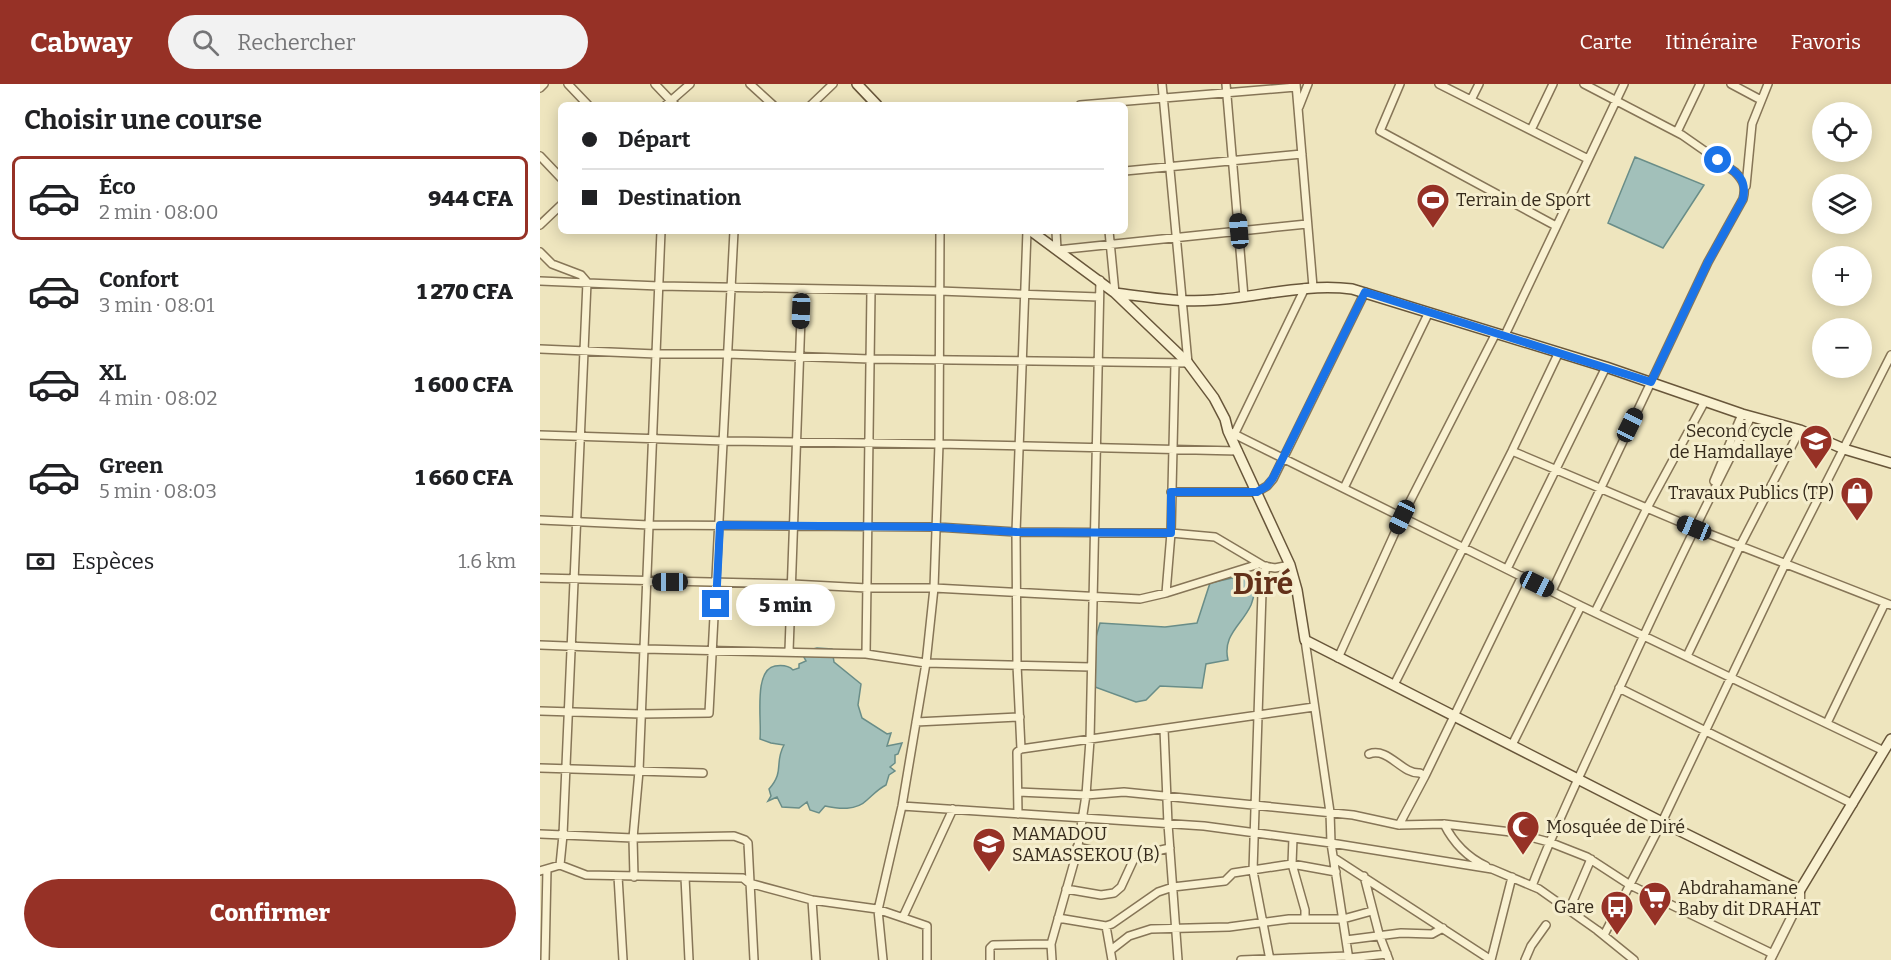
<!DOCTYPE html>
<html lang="fr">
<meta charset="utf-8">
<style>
:root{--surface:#fff;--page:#f2f2f2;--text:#202124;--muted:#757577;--line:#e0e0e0;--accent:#963126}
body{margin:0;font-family:Bitter,serif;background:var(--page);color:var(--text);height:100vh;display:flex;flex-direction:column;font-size:22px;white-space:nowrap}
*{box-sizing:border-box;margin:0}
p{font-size:20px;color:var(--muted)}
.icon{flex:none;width:33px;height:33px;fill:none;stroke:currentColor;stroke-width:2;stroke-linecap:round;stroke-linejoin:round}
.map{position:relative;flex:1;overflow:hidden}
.panel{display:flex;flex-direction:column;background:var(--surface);width:540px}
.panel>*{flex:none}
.guide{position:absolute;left:18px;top:18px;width:570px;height:132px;border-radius:9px;box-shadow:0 3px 15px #0003;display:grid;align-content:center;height:132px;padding:0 24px;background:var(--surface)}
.fabs{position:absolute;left:1272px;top:18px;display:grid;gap:12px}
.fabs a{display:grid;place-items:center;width:60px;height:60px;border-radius:50%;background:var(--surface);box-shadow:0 3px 15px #0003;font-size:30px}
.end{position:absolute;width:27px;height:27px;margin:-14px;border:8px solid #1a73e8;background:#fff;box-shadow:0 0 0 3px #fff}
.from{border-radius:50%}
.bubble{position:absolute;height:42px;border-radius:21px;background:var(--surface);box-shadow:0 3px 15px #0003;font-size:20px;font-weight:800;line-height:42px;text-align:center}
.car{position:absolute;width:18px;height:36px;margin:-18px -9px;border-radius:8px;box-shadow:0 0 4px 2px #0007;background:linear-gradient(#222 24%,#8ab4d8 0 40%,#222 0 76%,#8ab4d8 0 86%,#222 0)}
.guide b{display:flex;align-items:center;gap:21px;height:57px;font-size:22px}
.guide b+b{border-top:2px solid var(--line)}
.guide i{width:15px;height:15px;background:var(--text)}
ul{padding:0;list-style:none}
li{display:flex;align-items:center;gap:18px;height:84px;margin:0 12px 9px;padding:0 12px;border:3px solid transparent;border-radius:9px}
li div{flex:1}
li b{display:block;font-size:22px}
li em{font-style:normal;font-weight:800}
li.current{border-color:var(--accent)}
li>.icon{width:54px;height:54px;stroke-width:1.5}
h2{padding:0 24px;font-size:27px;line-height:72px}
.pay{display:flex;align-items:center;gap:15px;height:66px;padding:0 24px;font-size:22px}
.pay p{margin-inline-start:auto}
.primary-button{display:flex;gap:12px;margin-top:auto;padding:12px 24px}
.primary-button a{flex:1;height:69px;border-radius:36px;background:var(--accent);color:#fff;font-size:24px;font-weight:800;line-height:69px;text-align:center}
header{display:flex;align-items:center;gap:36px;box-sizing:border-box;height:84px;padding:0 30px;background:var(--accent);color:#fff}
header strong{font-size:28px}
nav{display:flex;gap:33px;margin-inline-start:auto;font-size:21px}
.search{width:420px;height:54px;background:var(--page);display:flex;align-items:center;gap:15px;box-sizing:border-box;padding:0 21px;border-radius:33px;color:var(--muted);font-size:22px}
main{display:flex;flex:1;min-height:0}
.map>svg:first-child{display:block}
</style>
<header>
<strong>Cabway</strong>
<div class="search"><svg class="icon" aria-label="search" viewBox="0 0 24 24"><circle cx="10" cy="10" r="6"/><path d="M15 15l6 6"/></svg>Rechercher</div>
<nav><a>Carte</a><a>Itinéraire</a><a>Favoris</a></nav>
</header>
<main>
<section class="panel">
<h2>Choisir une course</h2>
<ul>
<li class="current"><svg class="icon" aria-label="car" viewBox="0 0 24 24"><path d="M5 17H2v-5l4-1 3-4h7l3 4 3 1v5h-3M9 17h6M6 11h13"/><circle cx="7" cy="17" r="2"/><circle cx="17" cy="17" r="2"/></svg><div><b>Éco</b><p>2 min · 08:00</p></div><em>944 CFA</em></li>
<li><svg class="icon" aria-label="car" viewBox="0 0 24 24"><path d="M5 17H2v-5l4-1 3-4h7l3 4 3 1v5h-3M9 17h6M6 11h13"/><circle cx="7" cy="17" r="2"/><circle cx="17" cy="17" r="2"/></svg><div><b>Confort</b><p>3 min · 08:01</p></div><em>1 270 CFA</em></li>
<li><svg class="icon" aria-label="car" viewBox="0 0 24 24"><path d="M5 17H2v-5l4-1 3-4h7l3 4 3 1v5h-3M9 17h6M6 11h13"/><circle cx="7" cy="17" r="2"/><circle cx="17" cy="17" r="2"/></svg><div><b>XL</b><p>4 min · 08:02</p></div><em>1 600 CFA</em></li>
<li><svg class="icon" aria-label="car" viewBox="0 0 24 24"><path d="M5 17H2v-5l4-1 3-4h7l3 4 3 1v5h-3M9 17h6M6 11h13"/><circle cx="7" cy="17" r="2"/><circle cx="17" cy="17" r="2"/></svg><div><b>Green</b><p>5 min · 08:03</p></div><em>1 660 CFA</em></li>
</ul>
<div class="pay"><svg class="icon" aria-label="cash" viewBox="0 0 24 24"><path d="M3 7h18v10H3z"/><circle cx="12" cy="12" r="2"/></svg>Espèces<p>1.6 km</p></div>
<div class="primary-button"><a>Confirmer</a></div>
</section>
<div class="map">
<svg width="1351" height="876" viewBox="0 0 1351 876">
<rect width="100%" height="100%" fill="#eee5be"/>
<path fill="#a2c0ba" stroke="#698d88" stroke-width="1.5" d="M1095,73L1164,101L1123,164L1068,139Z
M710,490L718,497C715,505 714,513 711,521C702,541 682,551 688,576L666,580L662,604L620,602L606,616L596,618L555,603L556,553L560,539L625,543L657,539L670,499Z
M277,564L292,565L294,578L321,600L318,621L322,634L347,650L351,649L347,662L362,659L358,670L355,671V679L350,683L355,687L349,691L346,701C338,705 334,710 327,716C316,727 299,725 285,722L279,729L270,726L267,718L259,724L242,723L237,713L228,717L231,712L229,705C245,687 234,679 244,661L231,659L220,655C222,637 213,586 235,582C242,581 248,581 253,586L259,584V580L266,577L261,568Z"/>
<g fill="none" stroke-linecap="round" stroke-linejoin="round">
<g stroke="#867557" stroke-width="10">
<path id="minor" d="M28,0L48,21
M115,0L135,21
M210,0L233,21
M686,0L704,213
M756,0L773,203
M860,0L840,47L1016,142
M899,0L1048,75
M1191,0L1221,16
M0,4L4,0
M931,16L939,0
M126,21L150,0
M271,21L293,0
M540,21L756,3
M759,23L768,0
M991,46L1013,0
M1137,48L1160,0
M0,72L21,94
M585,87L762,70
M1206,102L1212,40L1228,0
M0,141L21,121
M516,147L517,166L767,140
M569,147L575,209
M0,168L12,180L41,191L47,198L23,751L20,781
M0,197L119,202L399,207L559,213
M965,251L1084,0
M0,265L116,270H187L330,275L648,279L622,0
M688,347L1041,522L1344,667
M695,349L765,204
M0,351L185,357L399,360L698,367
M972,367L1154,444L1351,521
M1174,397L1202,330
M804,404L889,228
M631,408H717L727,402L733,395L825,208
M0,436L109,441L397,443L476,448L631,449L675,453L724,482L735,484L750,481
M726,482L722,508L713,787L730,876
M967,485L1066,283
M0,494L252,500L327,504H394L600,515L626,509L719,480
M1012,507L1168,178L1203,115C1206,103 1204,97 1195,88L1142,51L1044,0
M626,509L631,449L635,279
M1055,528L1107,424L1165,317
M765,556L790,728L791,759L809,876
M0,561L104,565L326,570L386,579L551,583
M249,567L262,205
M326,570L331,207
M1147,572L1200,462L1260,346
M798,574L862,433L956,249
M854,601L972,367L1019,268
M1079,604L1313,720
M0,627L101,630L169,629L194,147
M376,638L480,633
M1287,639L1345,519
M624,645L628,740L638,876
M972,661L1041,522
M481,665L477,581L476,448L487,147
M829,670C849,663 861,690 880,689L885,692
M0,684L163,689
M478,708L546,711L584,708L813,731L859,741L904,740L971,748L1009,758L1047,773L1090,801L1233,870
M362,722L664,742L791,759L952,785L999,805L1057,846L1094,876
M478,730L477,668L481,665L774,623
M904,740C913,758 927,773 946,782
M859,741L885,692L982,492
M0,750L93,754L194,752L205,756L208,759L214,876
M753,754L752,780L765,826V835
M537,763L568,770L598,771
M794,774L951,876
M0,787L20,781L46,791L203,794L209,799L272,816L337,825L387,842V876
M78,792L83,876
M824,792L839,850L849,876
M94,793L93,754L99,687L121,147
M145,793L149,876
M992,802C1011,752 1034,704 1056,656C1105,547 1156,439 1211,333
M526,805L561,811L574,809L581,803L593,777L598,771L630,764
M272,816L276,876
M1029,826L1051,775
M363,833L413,725
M518,834L566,842L572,840L618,808L633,803L685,797L693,789L752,780L796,788
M566,842L572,876
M1064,851L1122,738L1245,480L1351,271
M806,856L861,849L892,850L903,844
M571,866L589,852L611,845L689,843L749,835H803L832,827
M809,874L847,870
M5,876L7,785
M343,876L338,826L362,722L386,579L394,504L399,360L400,147
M450,876V864L453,861L511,860
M512,876L511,860L537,768L546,711L550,656L560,196
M701,876L808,872
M951,876L972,793
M985,876L991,862L1006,841"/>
</g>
<g stroke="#867557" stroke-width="11">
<path id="tertiary" d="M1230,876L1260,816V806"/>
</g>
<g stroke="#68563a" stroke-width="12">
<path id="secondary" d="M317,0L337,21
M491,147L575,209L648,279L674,314L685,335L688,347L750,481L757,506L765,556L1122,738L1260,806L1351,655
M575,209C608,213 640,219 673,216C719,213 765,199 812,205L1066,283L1202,330L1260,346L1304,365L1351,379"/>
</g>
<use href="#minor" stroke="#f9f1d1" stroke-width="7"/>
<use href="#tertiary" stroke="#f9f1d1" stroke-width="8"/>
<use href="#secondary" stroke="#f9f1d1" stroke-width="9"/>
</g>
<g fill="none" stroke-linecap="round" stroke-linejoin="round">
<path stroke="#1a73e8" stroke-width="8" d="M176,520L180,441L397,443L476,448L631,449V408H717L727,402L733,394L825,208L1111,298L1168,178L1203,115C1208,93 1194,87 1178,76"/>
</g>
<defs>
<g id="stadium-pin" transform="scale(1.725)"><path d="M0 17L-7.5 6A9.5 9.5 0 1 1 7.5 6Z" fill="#963126" stroke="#f5eece"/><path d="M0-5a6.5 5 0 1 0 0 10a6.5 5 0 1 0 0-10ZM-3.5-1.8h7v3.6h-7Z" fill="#fff"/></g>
<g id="school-pin" transform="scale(1.725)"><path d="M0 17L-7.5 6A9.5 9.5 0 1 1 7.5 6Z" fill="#963126" stroke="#f5eece"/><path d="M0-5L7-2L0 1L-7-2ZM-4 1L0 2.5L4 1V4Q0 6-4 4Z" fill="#fff"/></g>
<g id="shop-pin" transform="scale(1.725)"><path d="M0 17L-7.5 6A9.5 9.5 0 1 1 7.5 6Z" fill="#963126" stroke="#f5eece"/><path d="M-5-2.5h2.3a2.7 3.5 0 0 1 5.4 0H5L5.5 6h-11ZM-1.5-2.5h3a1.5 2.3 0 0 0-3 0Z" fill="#fff"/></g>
<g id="mosque-pin" transform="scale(1.725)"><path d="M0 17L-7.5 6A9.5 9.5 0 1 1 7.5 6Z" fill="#963126" stroke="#f5eece"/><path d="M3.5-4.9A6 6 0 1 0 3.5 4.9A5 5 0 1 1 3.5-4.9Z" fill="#fff"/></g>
<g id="supermarket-pin" transform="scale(1.725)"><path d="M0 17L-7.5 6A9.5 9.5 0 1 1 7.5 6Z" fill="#963126" stroke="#f5eece"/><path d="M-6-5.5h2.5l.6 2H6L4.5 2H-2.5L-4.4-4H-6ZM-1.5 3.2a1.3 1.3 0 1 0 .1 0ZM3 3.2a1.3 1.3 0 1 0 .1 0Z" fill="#fff"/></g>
<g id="bus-pin" transform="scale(1.725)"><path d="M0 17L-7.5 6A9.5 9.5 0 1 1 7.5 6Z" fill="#963126" stroke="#f5eece"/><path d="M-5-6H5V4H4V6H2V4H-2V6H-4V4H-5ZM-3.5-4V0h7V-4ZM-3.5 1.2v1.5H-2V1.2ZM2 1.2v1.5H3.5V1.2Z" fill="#fff"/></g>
</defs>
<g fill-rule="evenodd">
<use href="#stadium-pin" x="893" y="116"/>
<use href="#school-pin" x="1276" y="357"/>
<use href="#shop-pin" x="1317" y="409"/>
<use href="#mosque-pin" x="983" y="743"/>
<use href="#school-pin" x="449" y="760"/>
<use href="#supermarket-pin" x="1115" y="814"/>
<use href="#bus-pin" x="1077" y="823"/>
</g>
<g text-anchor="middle" stroke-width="6" stroke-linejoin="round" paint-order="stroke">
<g font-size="18" fill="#362b1c" stroke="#f5eece" text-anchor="start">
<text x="916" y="122">Terrain de Sport</text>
<text x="1253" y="353" text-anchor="end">Second cycle<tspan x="1253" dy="21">de Hamdallaye</tspan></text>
<text x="1294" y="415" text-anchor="end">Travaux Publics (TP)</text>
<text x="1006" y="749">Mosquée de Diré</text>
<text x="472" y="756">MAMADOU<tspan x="472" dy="21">SAMASSEKOU (B)</tspan></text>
<text x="1138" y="810">Abdrahamane<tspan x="1138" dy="21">Baby dit DRAHAT</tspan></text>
<text x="1054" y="829" text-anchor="end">Gare</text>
</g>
<g font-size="30" font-weight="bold" fill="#63311a" stroke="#f5eece">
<text x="723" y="510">Diré</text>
</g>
</g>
</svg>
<div class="fabs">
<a><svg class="icon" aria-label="locate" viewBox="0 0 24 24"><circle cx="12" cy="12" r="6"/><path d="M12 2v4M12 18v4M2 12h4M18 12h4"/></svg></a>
<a><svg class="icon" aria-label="layers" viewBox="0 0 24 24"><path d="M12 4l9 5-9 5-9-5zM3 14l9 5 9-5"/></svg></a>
<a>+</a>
<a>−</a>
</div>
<i class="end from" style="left:1178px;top:76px"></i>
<i class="end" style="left:176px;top:520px"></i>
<div class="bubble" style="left:196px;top:500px;width:99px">5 min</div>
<i class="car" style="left:699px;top:147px;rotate:355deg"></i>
<i class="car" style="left:261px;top:227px;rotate:182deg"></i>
<i class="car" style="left:1090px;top:341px;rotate:26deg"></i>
<i class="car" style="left:862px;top:433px;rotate:205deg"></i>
<i class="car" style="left:1154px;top:444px;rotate:292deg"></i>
<i class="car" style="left:130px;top:498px;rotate:270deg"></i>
<i class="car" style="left:997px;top:500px;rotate:116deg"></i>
<div class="guide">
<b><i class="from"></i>Départ</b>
<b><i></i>Destination</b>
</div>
</div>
</main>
